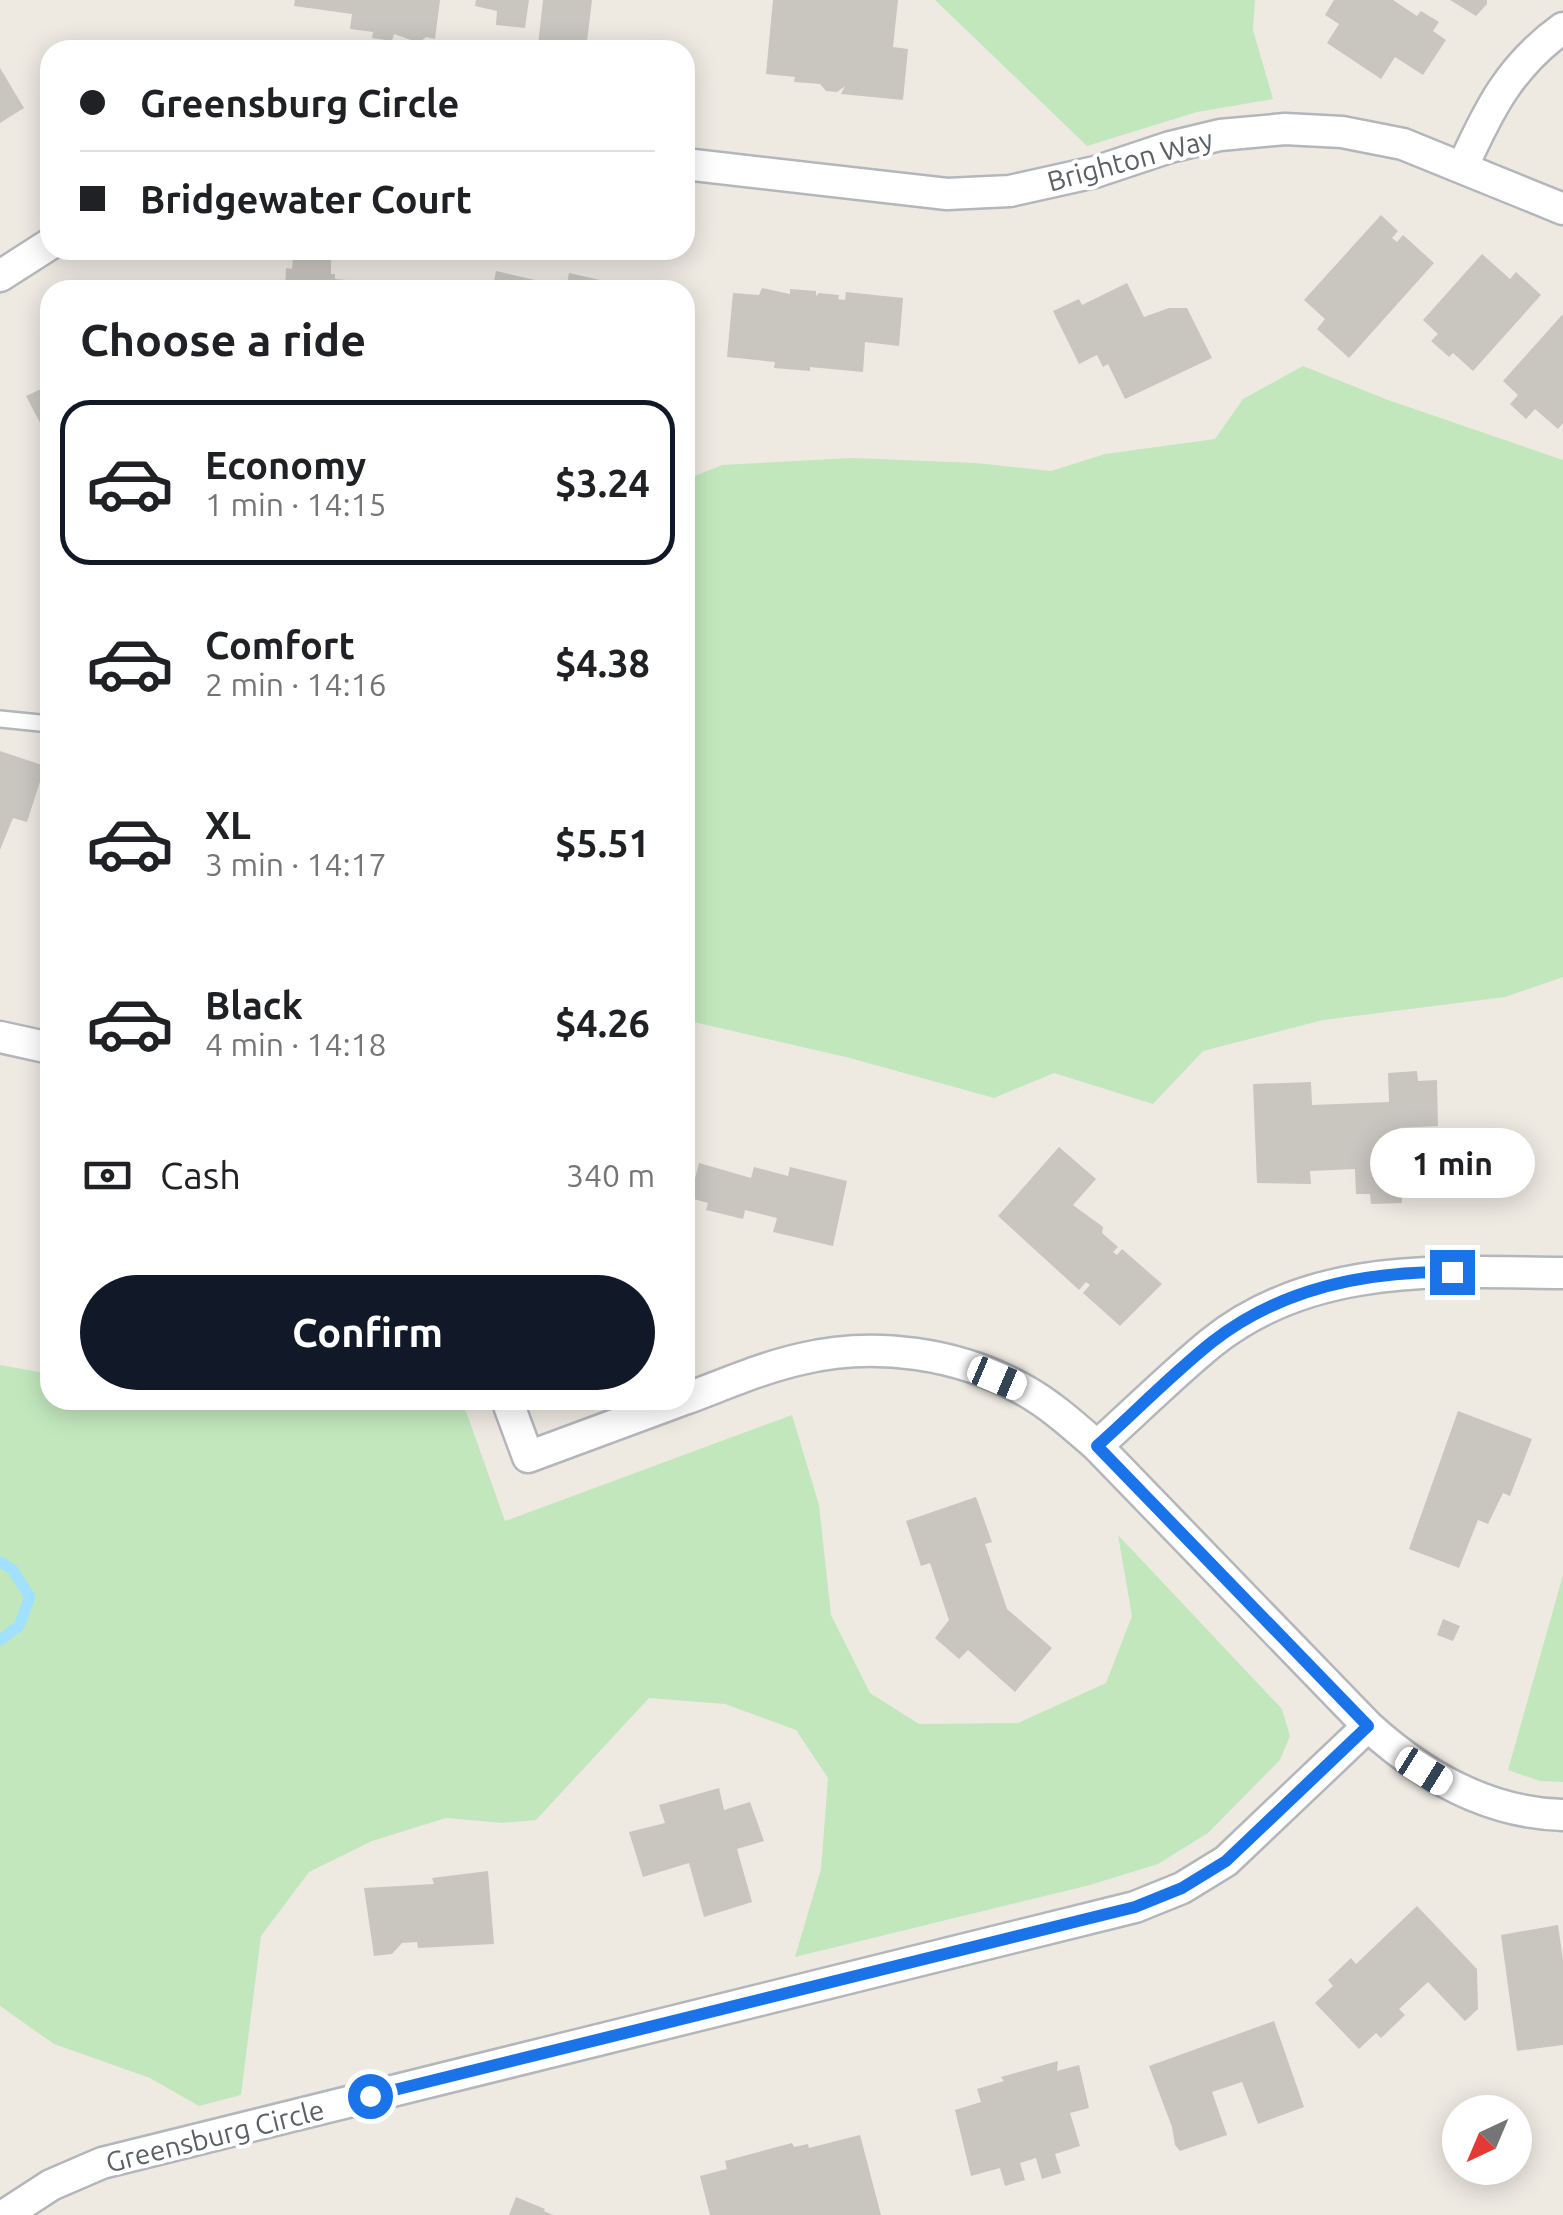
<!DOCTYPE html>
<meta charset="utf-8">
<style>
:root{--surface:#fff;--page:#f2f2f2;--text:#202124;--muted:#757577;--line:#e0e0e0;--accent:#111827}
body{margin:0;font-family:Ubuntu,sans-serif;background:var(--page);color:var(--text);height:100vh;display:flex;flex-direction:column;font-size:38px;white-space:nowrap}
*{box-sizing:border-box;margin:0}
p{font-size:32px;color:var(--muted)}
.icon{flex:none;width:55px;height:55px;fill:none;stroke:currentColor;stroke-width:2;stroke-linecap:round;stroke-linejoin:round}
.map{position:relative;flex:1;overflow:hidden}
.panel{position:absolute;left:40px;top:280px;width:655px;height:1130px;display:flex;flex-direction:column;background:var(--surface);border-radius:30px;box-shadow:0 5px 25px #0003}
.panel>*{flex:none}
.top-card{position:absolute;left:40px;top:40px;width:655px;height:220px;border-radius:30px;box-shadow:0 5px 25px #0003;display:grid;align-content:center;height:220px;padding:0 40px;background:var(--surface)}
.needle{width:65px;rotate:224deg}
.tools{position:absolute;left:1442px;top:2095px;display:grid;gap:20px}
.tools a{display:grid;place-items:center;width:90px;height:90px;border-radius:50%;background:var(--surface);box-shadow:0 5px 25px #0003;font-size:50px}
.end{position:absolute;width:45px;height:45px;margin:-22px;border:12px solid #1a73e8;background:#fff;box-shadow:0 0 0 5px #fff}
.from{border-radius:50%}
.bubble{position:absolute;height:70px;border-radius:35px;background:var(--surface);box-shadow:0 5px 25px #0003;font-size:32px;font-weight:700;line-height:70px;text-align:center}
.car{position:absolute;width:30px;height:60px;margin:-30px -15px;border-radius:12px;box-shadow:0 0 8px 2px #0007;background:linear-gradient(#fff 24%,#345 0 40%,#fff 0 76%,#345 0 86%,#fff 0)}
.top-card b{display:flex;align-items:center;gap:35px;height:95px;font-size:38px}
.top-card b+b{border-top:2px solid var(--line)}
.top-card i{width:25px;height:25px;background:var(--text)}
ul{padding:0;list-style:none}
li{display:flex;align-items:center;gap:30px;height:165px;margin:0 20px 15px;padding:0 20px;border:5px solid transparent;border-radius:30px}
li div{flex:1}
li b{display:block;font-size:38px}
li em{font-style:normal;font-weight:700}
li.active{border-color:var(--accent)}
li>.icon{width:90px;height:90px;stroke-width:1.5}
h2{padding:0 40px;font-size:45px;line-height:120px}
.pay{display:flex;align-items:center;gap:25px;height:110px;padding:0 40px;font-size:38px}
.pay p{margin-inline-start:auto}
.cta{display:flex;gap:20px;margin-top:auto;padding:20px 40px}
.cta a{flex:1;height:115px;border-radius:60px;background:var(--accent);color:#fff;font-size:40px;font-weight:700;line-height:115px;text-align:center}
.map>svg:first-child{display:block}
</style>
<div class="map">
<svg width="1563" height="2215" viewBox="0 0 1563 2215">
<rect width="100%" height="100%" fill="#eeeae2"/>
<path fill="#c2e7bd" d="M935,0H1255L1253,30L1273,99L1197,112L1087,146Z
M1303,366L1388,400L1563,460V977L1505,997L1323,1020L1203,1051L1153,1104L1054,1073L994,1098L850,1058L685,1020V480L722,465L853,458L976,463L1051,471L1105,454L1215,439L1243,399Z
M0,1365L50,1374V1400H462L505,1521L792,1415L819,1505L831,1615L870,1693L919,1724L1018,1723L1106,1683L1132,1616L1118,1535L1282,1709L1290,1736L1280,1760L1208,1833L1158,1864L1090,1885L795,1957L821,1869L828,1778L796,1730L725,1704L649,1698L536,1820L503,1823L446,1818L372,1841L309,1872L261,1936L241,2095L199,2106L150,2078L54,2044L0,2006Z
M1563,1575V1782L1540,1781L1508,1770Z"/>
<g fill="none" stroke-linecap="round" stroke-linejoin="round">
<path stroke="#a1e0ff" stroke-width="11" d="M0,1562L12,1569L30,1597L19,1626L0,1640"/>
</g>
<path fill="#c9c5bf" d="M295,0H440L435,39L426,37L419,43L394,34L392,41L372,38L373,32L350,29L352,14L294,6Z
M476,0H529L525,28L496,25L497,11L475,6Z
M543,0H592L586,50H557L538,45Z
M773,0H898L893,47L908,49L903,100L841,94L845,86L837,92L826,91L820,84L794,82L795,77L766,74Z
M1334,0H1393L1417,16L1421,11L1439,22L1433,31L1446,40L1423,75L1395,57L1381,79L1327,43L1339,24L1325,15Z
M1450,0H1487V4L1476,16Z
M0,68L24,108L0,123Z
M1381,215L1398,231L1392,238L1397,242L1403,235L1434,263L1349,358L1317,329L1325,319L1304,300Z
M1482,254L1510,279L1516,272L1541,295L1473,371L1453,353L1449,357L1431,341L1438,334L1423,320Z
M293,256L331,259V274H335V279L368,282V290H285L286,268L292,269Z
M496,271L535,280L536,285L550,290H492Z
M569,273L609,282L607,290H566Z
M1127,283L1144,317L1169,308H1187L1212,358L1125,399L1108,364L1103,367L1097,355L1079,364L1053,311L1079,299L1082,305Z
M762,288L790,294V289L816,291V296L819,293L839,295L838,299L845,300L846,292L903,298L899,346L865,342L863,372L810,367V371L774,368L775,362L727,357L733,293L759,295Z
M1563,314V423L1558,429L1535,409L1526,419L1510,404L1518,395L1503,381Z
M50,385V442L26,396Z
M0,751L45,766L27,822L13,818L0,850Z
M1417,1071L1418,1081L1437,1080L1438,1126L1399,1128L1402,1203L1371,1204L1370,1194H1356L1355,1169L1310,1171L1311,1184L1257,1183L1253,1084L1311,1082L1312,1105L1389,1102L1388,1073Z
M1059,1147L1096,1179L1073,1205L1103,1227L1102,1233L1118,1247L1113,1252L1117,1255L1122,1249L1162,1284L1120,1326L1083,1293L1090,1285L1086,1282L1079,1290L998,1216Z
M699,1163L751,1178L754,1167L788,1176L790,1167L847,1181L833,1246L773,1232L777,1218L745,1210L743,1219L706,1210L708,1203L690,1198Z
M1458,1411L1532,1439L1510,1496L1503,1493L1488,1524L1478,1520L1459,1568L1409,1549Z
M976,1497L992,1542L985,1544L1007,1609L1052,1648L1015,1692L968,1650L959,1659L935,1638L949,1620L930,1563L921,1566L906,1521Z
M1443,1619L1460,1626L1453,1641L1437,1635Z
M719,1788L724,1810L750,1802L764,1841L737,1849L752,1902L704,1917L689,1863L643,1877L629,1832L665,1823L659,1805Z
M488,1871L494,1944L418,1948L417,1942L402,1943L392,1954L374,1956L364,1888L434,1884L432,1878Z
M1417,1906L1477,1969L1478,2009L1465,2021L1428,1982L1399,2009L1405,2015L1381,2038L1376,2033L1359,2049L1315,2003L1333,1986L1328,1980L1351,1958L1356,1964Z
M1558,1925L1563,1960V2045L1517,2051L1501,1935Z
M1274,2021L1304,2107L1258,2124L1242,2082L1212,2092L1227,2135L1180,2151L1175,2145L1172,2127L1149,2066Z
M1058,2061L1057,2071L1079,2065L1089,2108L1070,2113L1080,2146L1055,2154L1061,2173L1042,2179L1036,2158L1020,2163L1025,2180L1005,2186L1000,2168L971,2176L955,2110L981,2102L977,2089L1004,2081L1001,2077Z
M860,2135L881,2215H710L700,2176L727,2169L725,2161L792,2143L794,2147L808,2144L809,2148Z
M516,2197L545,2209L544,2211L553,2215H509Z"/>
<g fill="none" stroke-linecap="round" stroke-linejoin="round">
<g stroke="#b3b6ba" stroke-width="20">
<path id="lane" d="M0,719L50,724"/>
</g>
<g stroke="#b3b6ba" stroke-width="35">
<path id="street" d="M685,164L947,194L1010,191L1095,172L1170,147L1220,135L1285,129L1342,132L1403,144L1563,209
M1463,166C1489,109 1510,66 1563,28
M0,276L50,244
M0,1037L50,1048
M685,1399C723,1385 761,1368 801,1359C874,1341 959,1353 1024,1390C1051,1405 1074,1426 1097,1446L1368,1726C1423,1776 1487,1813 1563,1815
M507,1400L528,1457L682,1400
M1097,1446C1135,1412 1172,1375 1211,1343C1313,1261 1441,1272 1563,1273
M5,2215L51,2185L102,2163L1135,1907L1182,1888L1226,1861L1368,1726"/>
</g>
<use href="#lane" stroke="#fff" stroke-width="15"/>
<use href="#street" stroke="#fff" stroke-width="30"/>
</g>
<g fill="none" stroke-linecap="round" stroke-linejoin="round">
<path stroke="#1a73e8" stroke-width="12" d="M370,2096L1135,1907L1182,1888L1226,1861L1368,1726L1097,1446C1135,1412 1172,1374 1212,1342C1281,1288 1367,1271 1452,1272"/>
</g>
<g text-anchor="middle" stroke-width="8" stroke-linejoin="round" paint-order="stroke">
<g font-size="28" fill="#5b6064" stroke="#fff">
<text transform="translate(1130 160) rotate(-15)" y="10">Brighton Way</text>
<text transform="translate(215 2136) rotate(-14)" y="10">Greensburg Circle</text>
</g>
</g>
</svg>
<div class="tools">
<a><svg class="needle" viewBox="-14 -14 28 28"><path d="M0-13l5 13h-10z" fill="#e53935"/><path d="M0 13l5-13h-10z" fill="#757577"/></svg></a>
</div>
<i class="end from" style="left:370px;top:2096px"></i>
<i class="end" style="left:1452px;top:1272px"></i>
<div class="bubble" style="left:1370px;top:1128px;width:165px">1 min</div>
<i class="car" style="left:997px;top:1378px;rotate:113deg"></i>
<i class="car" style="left:1424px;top:1771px;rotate:122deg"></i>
<div class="top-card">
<b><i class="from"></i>Greensburg Circle</b>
<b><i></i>Bridgewater Court</b>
</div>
<section class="panel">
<h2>Choose a ride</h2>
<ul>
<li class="active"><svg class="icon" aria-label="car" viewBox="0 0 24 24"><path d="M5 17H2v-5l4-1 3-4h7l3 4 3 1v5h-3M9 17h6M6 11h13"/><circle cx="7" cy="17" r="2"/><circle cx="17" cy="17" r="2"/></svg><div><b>Economy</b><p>1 min · 14:15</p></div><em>$3.24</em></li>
<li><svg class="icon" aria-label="car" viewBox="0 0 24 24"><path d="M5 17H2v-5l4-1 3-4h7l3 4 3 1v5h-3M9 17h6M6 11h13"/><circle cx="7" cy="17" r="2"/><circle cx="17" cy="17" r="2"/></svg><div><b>Comfort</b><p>2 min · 14:16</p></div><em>$4.38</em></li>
<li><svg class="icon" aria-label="car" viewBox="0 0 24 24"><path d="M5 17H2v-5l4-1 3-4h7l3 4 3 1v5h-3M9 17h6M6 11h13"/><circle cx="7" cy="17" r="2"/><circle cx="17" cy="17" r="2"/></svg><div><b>XL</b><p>3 min · 14:17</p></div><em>$5.51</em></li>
<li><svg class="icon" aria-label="car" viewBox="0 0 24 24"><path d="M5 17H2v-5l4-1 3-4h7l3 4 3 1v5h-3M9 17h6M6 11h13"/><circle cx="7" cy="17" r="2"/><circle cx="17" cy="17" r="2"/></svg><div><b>Black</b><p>4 min · 14:18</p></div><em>$4.26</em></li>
</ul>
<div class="pay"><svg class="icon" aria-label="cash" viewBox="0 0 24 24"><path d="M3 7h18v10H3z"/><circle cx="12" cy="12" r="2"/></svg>Cash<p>340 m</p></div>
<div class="cta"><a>Confirm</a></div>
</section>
</div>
